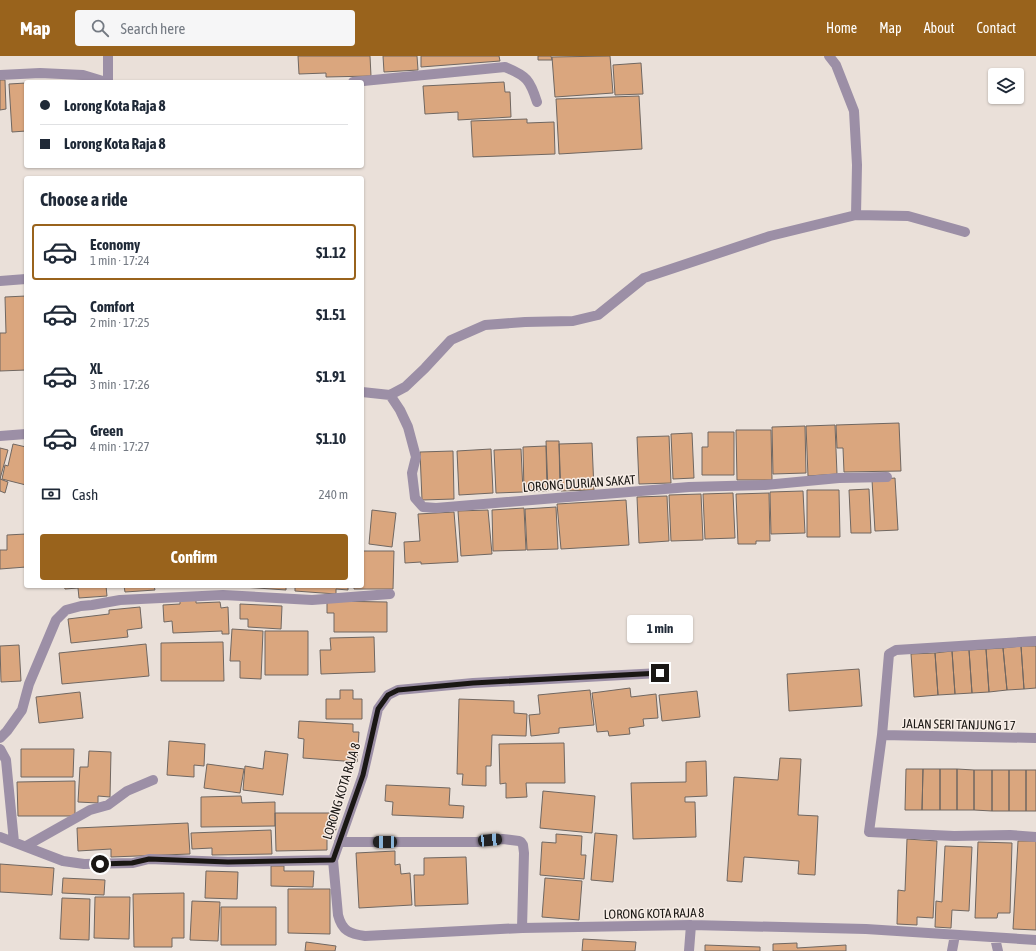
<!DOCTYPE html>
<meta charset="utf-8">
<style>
:root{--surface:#fff;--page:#f6f6f7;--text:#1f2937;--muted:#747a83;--line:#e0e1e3;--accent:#99631c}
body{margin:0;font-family:"Asap Condensed",sans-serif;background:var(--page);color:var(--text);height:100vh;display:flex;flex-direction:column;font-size:15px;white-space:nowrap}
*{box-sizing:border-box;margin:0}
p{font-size:13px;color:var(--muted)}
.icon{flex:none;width:22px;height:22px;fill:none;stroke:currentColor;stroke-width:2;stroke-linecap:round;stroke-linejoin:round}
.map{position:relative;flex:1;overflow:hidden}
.drawer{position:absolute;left:24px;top:120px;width:340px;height:412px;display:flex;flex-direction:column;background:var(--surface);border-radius:4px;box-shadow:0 1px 3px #0004}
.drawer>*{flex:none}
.banner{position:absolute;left:24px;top:24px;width:340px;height:88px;border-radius:4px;box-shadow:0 1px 3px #0004;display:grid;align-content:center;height:88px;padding:0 16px;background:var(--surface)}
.buttons{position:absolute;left:988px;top:12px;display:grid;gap:8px}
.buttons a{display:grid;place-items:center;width:36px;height:36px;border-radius:4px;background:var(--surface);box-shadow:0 1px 3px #0004;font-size:20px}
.end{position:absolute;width:18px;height:18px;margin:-9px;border:5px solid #1a1714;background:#fff;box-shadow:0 0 0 2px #fff}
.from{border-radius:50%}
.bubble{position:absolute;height:28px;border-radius:4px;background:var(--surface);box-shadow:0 1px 3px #0004;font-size:13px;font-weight:700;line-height:28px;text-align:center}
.car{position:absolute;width:12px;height:24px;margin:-12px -6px;border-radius:5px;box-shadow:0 0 3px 1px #0007;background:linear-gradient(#222 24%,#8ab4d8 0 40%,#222 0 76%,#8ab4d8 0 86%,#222 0)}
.banner b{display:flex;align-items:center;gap:14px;height:38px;font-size:15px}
.banner b+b{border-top:1px solid var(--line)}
.banner i{width:10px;height:10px;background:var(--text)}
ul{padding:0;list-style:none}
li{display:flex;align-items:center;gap:12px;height:56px;margin:0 8px 6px;padding:0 8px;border:2px solid transparent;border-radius:4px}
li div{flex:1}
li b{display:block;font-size:15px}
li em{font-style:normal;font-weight:700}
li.current{border-color:var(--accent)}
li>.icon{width:36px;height:36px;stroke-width:1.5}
h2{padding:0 16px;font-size:18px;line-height:48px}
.pay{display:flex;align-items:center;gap:10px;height:44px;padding:0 16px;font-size:15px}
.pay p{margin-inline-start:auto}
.button{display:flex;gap:8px;margin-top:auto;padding:8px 16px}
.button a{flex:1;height:46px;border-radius:4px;background:var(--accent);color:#fff;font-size:16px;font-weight:700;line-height:46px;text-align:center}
header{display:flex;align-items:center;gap:24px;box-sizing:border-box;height:56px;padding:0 20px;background:var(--accent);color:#fff}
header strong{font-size:19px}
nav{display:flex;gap:22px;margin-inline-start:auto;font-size:14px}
.search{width:280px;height:36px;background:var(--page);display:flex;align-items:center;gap:10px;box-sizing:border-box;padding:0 14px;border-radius:4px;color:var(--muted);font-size:15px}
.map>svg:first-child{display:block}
</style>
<header>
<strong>Map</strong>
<div class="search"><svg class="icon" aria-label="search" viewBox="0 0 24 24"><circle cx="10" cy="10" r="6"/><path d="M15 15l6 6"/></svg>Search here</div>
<nav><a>Home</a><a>Map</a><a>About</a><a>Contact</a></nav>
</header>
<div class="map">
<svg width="1036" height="895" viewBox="0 0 1036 895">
<rect width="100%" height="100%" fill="#eae0d9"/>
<path fill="#daa67e" stroke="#706761" d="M298,0H370L371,20L326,21V17L299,18Z
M383,0H417L418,14L384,16Z
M421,0H499L500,5L421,11Z
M538,0H551L552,4H538Z
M610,0L613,37L555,41L552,1Z
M641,7L643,38L615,39L613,9Z
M0,24H5L6,53L0,54Z
M85,24V26H45Z
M504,26L505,36H510L511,61L458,64V56L425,58L423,30Z
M26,27V75L12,76L9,28Z
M639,40L642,93L559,98L556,43Z
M527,63V67L554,66L555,98L473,101L471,65Z
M26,240V314L0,315V277H6L5,241Z
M899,367L901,415L844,416L843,392H837L836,369Z
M835,369L837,418L808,420L806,370Z
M805,370L806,417L773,418L772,371Z
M736,374H771L772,424H737Z
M708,376H734V419H702V391H708Z
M692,377L694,422L673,423L671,378Z
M669,380L671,427L639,428L637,381Z
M546,385H559L560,434H548Z
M592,387L594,434L561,435L559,388Z
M13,388L26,391V429L2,423L5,409L8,410Z
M546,390L547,435L524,436L523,391Z
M0,392L8,394L0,423Z
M491,393L493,437L459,439L457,395Z
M521,393L523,436L496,437L494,394Z
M453,395L454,443L422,444L420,396Z
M895,422L898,474L875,475L872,424Z
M0,423L8,426L5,437L0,435Z
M869,433L871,477H851L849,434Z
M807,434H839L840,481H807Z
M803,435L805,477L771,478L770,436Z
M733,437L735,482L705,483L703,438Z
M769,437L770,485H756V488H738L736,438Z
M701,438L703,484L671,485L669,439Z
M667,440L669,485L639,487L637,441Z
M626,444L629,489L561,493L557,448Z
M556,451L558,493L527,494L525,453Z
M524,452L526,494L493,495L492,454Z
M372,454L396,457L392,491L369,488Z
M488,454L492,498L461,500L458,455Z
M454,456L458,506L421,508V506L405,507L404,486L420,485L418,458Z
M26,478V511L0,513V494H7V479Z
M362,495H394L393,533H354V530H362Z
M64,530H106L107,540L79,542L78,532L65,533Z
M124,530H154L155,534L125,536Z
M228,530H286V534Z
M295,530H348V534L336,533V538L295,535Z
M196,543V547L220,546L221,552L228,551L229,578H222V575L173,577L172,565L164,566L163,549L180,548V544Z
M327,545L387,546V576H334V557H327Z
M240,548L282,550L281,573L248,571V563H240Z
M140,551L142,572L127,574L128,581L71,587L68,563L109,558V554Z
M232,573L263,575L261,623L240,622V605H230Z
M265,575H308V619H265Z
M374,581L375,616L321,618L320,594H331L330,582Z
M223,586L224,625H161V587Z
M146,588L149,620L62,628L59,597Z
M19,589L21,625L1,626L0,590Z
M1021,590H1036V632L1024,633Z
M1021,590L1024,633L1007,634L1003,592Z
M1003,592L1007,634L989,636L986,593Z
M986,593L989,636L972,637L969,594Z
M969,594L972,637L955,638L952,595Z
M952,595L955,638L938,639L935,597Z
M935,597L938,639L914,641L911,598Z
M859,613L862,650L789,655L787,618Z
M630,632L631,641L656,638L658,662L643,663L644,670L629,672L630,678L609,680L608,675L597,676L592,637Z
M340,634H353V643H362V663H326V643H340Z
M590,634L594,669L559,672V677L531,680L529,659L540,658L538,639Z
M697,635L700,661L662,665L659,639Z
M80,636L83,662L39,667L36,641Z
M459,643L514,645V657L527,658L526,680L492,679L491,710H486V730L462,729L463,718H457Z
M299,665L353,668V676H359L357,706L303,702L304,683L298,682Z
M169,685L205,688L204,710L194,709V721L167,719Z
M564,687L565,727H526L527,741L506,742V727L500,728L499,688Z
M21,693H74L73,721H21Z
M89,695L111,696L110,741L98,740V747L78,746L80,711H88Z
M265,695L288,698L283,739L243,734L245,710L263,713Z
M780,702L801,703L798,759L818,760L815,819L798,818L799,805L744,801L742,826L727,825L734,721L778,724Z
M706,705L707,740L685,741V746H695L696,781L633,783L631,727L686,726V706Z
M207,708L244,713L240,737L204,732Z
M906,713H923L922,754H905Z
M923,713H940V754H922Z
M940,713H957V754H940Z
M957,713L974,714V754H957Z
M974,714H992V755L974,754Z
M992,714H1009V755H992Z
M1009,714H1026V755H1009Z
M1026,714H1036V755H1026Z
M75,725V760H18L17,726Z
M386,729L450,732L449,749L464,750L463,762L392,759L393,746L385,745Z
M543,735L595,740L592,777L540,772Z
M241,740L242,747L275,746V770L201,771V741Z
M275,757H335L336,774H327V794L276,795Z
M188,767L190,798L111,801V793L78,795L77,772Z
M271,774L272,798L212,799V792L192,793L191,777Z
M595,777L617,779L613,826L591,824Z
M556,778L582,780L581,799H586L584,823L540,819L542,786L556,787Z
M907,783L937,785L933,862L917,861V869L897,868L898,834L905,835Z
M1018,785H1036V874L1013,873Z
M978,786L1012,787L1010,857H998L997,862H975Z
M945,790L972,791L969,855L952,854L951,872L935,871L936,845L942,846Z
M395,795V809L400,808L401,818L410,817L412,849L359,852L356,797Z
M466,801L468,848L415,850L414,819H424V802Z
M0,808L54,812L52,839L0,836Z
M271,810H284V815H314L313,831L271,830Z
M206,815L238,816L237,843L205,842Z
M63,822L105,824L104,839L62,837Z
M545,822L582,825L579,864L542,861Z
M288,833H330V878L288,877Z
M184,837V882H172V891H134L133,838Z
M95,841H130L129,883L94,882Z
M62,842L90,843L89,884L60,883Z
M192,845L220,846L218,885L190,884Z
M221,851H276V889H221Z
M583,883L636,886L635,895H582Z
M306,886L336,890L335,895H305Z
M797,887V892L846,889V895H773V888Z
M705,889L760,891V895H705Z"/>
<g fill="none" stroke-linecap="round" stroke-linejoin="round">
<path stroke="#9c8fa6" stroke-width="10" d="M108,0V26
M829,0L836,9L854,55L857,109L856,159
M0,19L40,17L83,19L106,26
M353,26L505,11C527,20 530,24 537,46
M0,225L26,223
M362,336L390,339L400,354L408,371L416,401L412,417L415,442L423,451L436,452L689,431L765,429L839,422L887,421
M390,339L405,331L425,312L451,284L485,269L525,266L573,265L598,259L644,222L770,180L856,159L908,160L965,176
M0,380L26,378
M1036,585L896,594L889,598L882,679L869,776L954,780L1010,779L1036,781
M660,617L473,627L398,634L388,639L378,653L363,719L333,804L338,859C342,875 350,878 365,880L522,872L691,869L866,873L1036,884
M882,679L1036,682
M0,682L7,675L22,654L29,628L56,564L66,554L81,550L92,549L120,544L223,539L312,544L390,538
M0,693L6,704L14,786
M0,781L63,805L84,808L133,807L149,803L228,806L333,804
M339,786H477L503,783L519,785L521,786L523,789L524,797L522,872
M26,790L90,754L108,749L127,735L153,724
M995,882L998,895
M689,895L691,869
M952,895L955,879"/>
</g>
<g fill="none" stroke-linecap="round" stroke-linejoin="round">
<path stroke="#1a1714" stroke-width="5" d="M100,808L132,807L149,803L228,806L333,804L363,719L378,653L388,639L398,634L473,627L660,617"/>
</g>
<g text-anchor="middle" stroke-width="3" stroke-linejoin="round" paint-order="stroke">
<g font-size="13" fill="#1a1714" stroke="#f7ede6">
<text transform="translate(579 427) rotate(-4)" y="5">LORONG DURIAN SAKAT</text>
<text transform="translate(959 668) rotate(1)" y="5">JALAN SERI TANJUNG 17</text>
<text transform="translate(341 735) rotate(-73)" y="5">LORONG KOTA RAJA 8</text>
<text transform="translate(654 857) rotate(-1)" y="5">LORONG KOTA RAJA 8</text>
</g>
</g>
</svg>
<div class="buttons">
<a><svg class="icon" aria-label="layers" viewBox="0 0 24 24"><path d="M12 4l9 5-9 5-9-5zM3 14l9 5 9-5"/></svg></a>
</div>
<i class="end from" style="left:100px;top:808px"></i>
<i class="end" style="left:660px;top:617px"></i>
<div class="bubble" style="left:627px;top:559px;width:66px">1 min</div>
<i class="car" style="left:490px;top:784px;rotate:85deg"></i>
<i class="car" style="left:385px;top:786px;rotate:270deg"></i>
<div class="banner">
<b><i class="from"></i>Lorong Kota Raja 8</b>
<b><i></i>Lorong Kota Raja 8</b>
</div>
<section class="drawer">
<h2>Choose a ride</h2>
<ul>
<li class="current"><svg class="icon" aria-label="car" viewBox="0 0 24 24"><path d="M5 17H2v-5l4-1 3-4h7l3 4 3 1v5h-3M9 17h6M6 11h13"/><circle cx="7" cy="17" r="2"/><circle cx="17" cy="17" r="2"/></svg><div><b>Economy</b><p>1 min · 17:24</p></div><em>$1.12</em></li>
<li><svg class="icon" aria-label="car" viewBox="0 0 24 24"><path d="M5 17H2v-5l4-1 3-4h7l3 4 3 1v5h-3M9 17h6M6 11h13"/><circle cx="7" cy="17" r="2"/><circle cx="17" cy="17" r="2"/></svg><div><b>Comfort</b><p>2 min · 17:25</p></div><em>$1.51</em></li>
<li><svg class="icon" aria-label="car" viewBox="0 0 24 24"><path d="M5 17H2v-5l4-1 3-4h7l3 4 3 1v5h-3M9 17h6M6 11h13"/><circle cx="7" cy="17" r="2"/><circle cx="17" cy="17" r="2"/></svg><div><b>XL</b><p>3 min · 17:26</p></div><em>$1.91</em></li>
<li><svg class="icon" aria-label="car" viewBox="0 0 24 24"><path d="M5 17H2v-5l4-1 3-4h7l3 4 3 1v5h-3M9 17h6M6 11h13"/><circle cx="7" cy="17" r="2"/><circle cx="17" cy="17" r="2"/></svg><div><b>Green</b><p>4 min · 17:27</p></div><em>$1.10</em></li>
</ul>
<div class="pay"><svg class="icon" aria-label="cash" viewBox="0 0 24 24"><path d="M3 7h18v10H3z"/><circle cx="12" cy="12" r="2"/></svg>Cash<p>240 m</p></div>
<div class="button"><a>Confirm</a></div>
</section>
</div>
